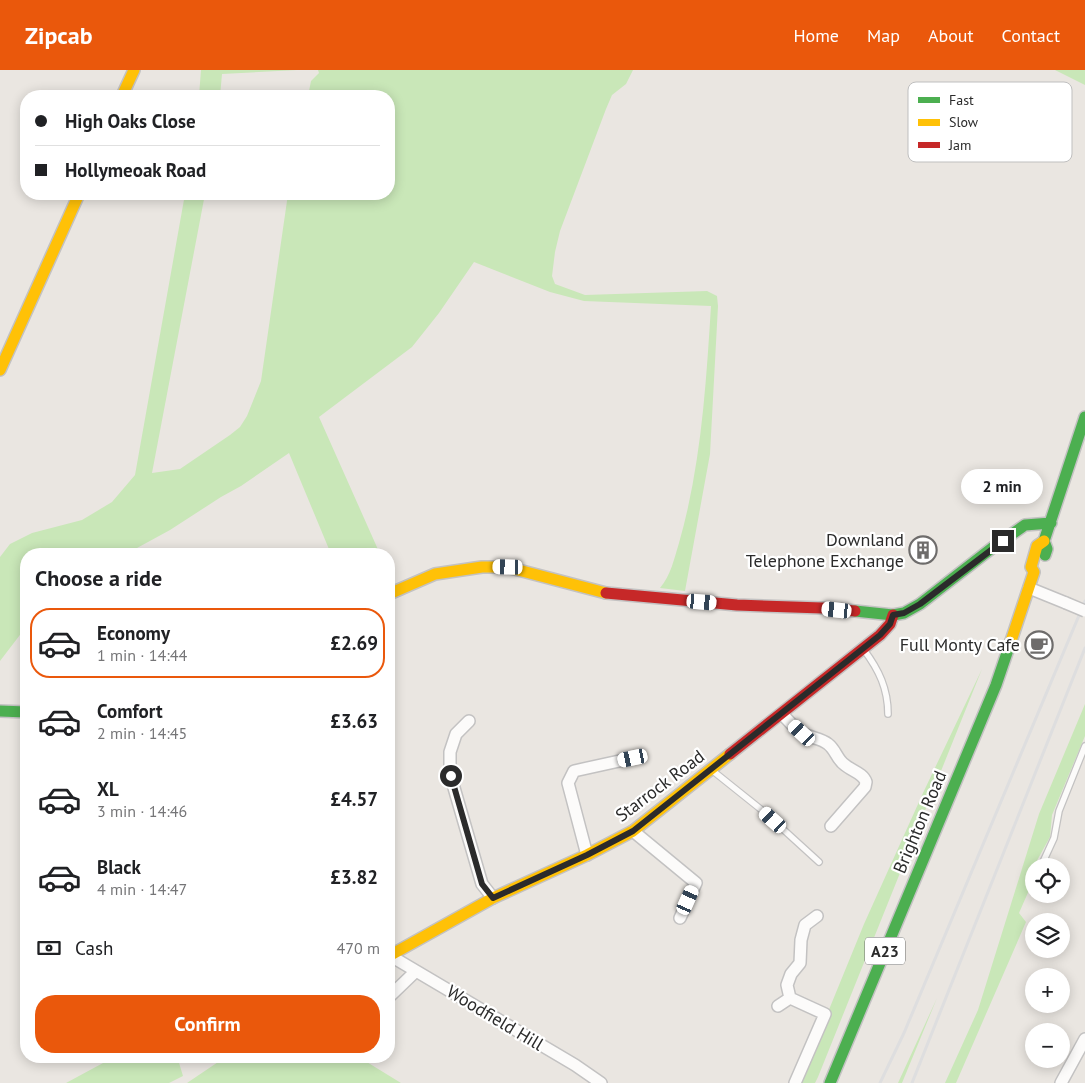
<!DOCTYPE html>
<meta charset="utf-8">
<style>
:root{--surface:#fff;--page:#f6f6f6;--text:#202124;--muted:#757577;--line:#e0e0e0;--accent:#ea580c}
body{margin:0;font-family:"PT Sans",sans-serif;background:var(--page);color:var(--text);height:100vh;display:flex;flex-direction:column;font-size:19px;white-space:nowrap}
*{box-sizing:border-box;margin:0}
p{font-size:16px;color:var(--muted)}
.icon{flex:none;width:28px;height:28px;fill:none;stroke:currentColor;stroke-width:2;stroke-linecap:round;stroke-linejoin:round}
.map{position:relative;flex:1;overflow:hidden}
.drawer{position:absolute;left:20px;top:478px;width:375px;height:515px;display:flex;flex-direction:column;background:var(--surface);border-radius:20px;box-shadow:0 2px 12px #0003}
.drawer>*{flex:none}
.top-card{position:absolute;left:20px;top:20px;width:375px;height:110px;border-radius:20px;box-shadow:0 2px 12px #0003;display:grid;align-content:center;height:110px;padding:0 15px;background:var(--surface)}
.buttons{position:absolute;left:1025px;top:788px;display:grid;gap:10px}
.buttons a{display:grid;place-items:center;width:45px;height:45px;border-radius:50%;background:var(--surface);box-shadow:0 2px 12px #0003;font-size:25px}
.end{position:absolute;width:22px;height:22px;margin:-11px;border:6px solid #2b2b2b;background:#fff;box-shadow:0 0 0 2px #fff}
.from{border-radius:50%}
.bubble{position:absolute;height:35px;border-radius:18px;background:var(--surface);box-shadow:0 2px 12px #0003;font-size:16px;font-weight:700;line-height:35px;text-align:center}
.car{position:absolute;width:15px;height:30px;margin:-15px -8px;border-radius:6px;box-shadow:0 0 4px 1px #0007;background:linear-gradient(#fff 24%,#345 0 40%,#fff 0 76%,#345 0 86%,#fff 0)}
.top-card b{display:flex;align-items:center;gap:18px;height:48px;font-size:19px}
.top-card b+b{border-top:1px solid var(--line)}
.top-card i{width:12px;height:12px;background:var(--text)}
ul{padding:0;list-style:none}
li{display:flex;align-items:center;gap:15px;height:70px;margin:0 10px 8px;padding:0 5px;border:2px solid transparent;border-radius:20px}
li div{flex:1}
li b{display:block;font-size:19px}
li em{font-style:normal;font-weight:700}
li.on{border-color:var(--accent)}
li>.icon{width:45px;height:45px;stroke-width:1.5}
h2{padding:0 15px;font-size:22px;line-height:60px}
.pay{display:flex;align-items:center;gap:12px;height:55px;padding:0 15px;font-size:19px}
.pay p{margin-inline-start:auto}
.action{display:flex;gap:10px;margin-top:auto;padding:10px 15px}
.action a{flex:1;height:58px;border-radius:20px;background:var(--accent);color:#fff;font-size:20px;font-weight:700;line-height:58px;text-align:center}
header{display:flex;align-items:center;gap:30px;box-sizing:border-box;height:70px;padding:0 25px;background:var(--accent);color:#fff}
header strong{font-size:24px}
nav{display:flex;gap:28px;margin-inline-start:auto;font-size:18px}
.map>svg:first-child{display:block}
</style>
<header>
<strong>Zipcab</strong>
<nav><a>Home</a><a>Map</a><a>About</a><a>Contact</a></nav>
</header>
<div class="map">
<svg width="1085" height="1013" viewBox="0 0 1085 1013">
<rect width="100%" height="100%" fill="#eae6e1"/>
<path fill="#c9e7b8" d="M201,0H297L222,4L220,26H199Z
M318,0H633L626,14L612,25L606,39L560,161L555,182L552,206L555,214L585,225L707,221L717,226L718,236L710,384L685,521L660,518C671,505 674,489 679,473C701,396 706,316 711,236L584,231L550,222L474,192L439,243L412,277L319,347L380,484H331L289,383L241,416L221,427L170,460L126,484H26V557L0,591V487L10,474L32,463L82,450L112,432L135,405L185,124H205L152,403L180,399L230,365L240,357L247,346L261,311L288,124H389V26H308L311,11L319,3Z
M1055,0H1085V15Z
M982,599L818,1007L815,1013H799L864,854L923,723Z
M1085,634V666L1052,745L1050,767L1034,796L1030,818L1019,843L1026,852L956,1013H945L978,940L1039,744Z
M937,928L902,1013H898Z
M116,986H177L183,1006L169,1013H66Z
M227,986H357L401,1013H187Z"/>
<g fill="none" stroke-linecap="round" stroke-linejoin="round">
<g stroke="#c3c2c2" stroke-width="8">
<path id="lane" d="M864,580C879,600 888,619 888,644
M713,701L763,741L819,792
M1043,792L1054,768L1059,741L1085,676"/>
</g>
<g stroke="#c3c2c2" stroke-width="14">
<path id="street" d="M1029,518L1066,533
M782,644C788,650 795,659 802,663C810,668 821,668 828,674C836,680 837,690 845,695C852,701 863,703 866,712L865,717L831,756
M469,651L456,664L450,682V704L482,814L493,828
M633,761L696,813L680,848
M587,785L568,713L574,701L633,688
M389,885L575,995L601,1013
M389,927L416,901
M778,936L790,928
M795,1013L825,944L790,928L787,915L791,904L800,893L801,870L805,855L817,846
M1061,1013L1085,969"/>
</g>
<g stroke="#c3c2c2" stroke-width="14">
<path id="fast" d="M1045,485L1047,479L1044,471L1085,347
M855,541L893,545L904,543L920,534L992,478L1025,455L1051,453
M0,641L26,642
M830,1013L996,615L1011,571"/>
</g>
<g stroke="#c3c2c2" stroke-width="14">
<path id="slow" d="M122,26L134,0
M0,300L79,124
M389,524L435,504L482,497H507L606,523
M1011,571L1034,502L1031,497L1037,476L1044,471
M389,886L493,828L587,785L633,761L730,684"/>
</g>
<g stroke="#c3c2c2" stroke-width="14">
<path id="jam" d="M606,523L737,535L822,538L855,541
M730,684L880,565L890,554L893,545"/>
</g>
<use href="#lane" stroke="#fcfbfa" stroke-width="5.5"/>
<use href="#street" stroke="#fcfbfa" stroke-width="11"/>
<use href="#fast" stroke="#4caf50" stroke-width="11"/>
<use href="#slow" stroke="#ffc107" stroke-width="11"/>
<use href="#jam" stroke="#c62828" stroke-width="11"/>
<path stroke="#dededf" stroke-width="3" d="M880,1013L904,963L1085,531
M912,1013L1085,578"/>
<g stroke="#c3c2c2" stroke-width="14" stroke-linecap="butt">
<path id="street-bridge" d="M1066,533L1085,541"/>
</g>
<use href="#street-bridge" stroke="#fcfbfa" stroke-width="11"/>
</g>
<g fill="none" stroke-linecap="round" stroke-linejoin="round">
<path stroke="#2b2b2b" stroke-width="6" d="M451,706L482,814L493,828L587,785L633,761L880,565L890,554L893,545L904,543L920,534L1003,471"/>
</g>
<defs>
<g id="building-ring" transform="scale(1.4375)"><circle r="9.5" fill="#fff" stroke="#6e6c6b" stroke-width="1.5"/><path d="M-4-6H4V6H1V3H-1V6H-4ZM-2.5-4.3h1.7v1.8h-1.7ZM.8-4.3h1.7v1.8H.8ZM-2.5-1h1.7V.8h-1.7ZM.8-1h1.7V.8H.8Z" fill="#6e6c6b"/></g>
<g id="cafe-ring" transform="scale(1.4375)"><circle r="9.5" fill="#fff" stroke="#6e6c6b" stroke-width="1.5"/><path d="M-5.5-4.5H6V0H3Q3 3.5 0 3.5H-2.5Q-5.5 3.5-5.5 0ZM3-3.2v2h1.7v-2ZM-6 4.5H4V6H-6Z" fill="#6e6c6b"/></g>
</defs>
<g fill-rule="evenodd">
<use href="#building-ring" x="923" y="480"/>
<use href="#cafe-ring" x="1039" y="575"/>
</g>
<g text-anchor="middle" stroke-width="4.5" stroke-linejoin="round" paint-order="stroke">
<rect fill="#fff" stroke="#6b6b6b" stroke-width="1" x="865" y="867.5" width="40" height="27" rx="4"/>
<g font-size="16" font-weight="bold" fill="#2b2b2b">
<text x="885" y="887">A23</text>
</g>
<g font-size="18" fill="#2b2b2b" stroke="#fff" text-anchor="end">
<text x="904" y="476">Downland<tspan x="904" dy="21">Telephone Exchange</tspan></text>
<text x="1020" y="581">Full Monty Cafe</text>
</g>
<g font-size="18" fill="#2b2b2b" stroke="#fff">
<text transform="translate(660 716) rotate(-37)" y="6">Starrock Road</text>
<text transform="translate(920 752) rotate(-67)" y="6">Brighton Road</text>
<text transform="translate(495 948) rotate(31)" y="6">Woodfield Hill</text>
</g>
</g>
<rect x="908" y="12" width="164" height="80" rx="8" fill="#fff" stroke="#bfbfbf" stroke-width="1"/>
<rect x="918" y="27" width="22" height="6" fill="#4caf50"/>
<rect x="918" y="49" width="22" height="7" fill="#ffc107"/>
<rect x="918" y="72" width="22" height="6" fill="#c62828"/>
<g font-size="14" fill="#2b2b2b">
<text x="949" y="35">Fast</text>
<text x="949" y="57">Slow</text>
<text x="949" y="80">Jam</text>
</g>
</svg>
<div class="buttons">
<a><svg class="icon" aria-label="locate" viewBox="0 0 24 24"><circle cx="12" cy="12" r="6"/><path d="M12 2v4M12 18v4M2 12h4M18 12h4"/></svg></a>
<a><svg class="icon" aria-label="layers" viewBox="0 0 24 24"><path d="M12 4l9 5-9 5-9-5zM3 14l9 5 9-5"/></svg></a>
<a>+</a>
<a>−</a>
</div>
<i class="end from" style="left:451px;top:706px"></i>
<i class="end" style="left:1003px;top:471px"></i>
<div class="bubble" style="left:961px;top:399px;width:82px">2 min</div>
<i class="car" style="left:508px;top:497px;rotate:271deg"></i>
<i class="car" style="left:702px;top:532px;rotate:95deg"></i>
<i class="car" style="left:837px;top:540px;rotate:276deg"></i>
<i class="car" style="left:802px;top:663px;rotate:313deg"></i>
<i class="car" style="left:633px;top:688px;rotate:258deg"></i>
<i class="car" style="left:773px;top:750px;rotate:312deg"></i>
<i class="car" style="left:688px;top:830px;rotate:24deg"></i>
<div class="top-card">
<b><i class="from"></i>High Oaks Close</b>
<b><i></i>Hollymeoak Road</b>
</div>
<section class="drawer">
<h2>Choose a ride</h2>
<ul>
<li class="on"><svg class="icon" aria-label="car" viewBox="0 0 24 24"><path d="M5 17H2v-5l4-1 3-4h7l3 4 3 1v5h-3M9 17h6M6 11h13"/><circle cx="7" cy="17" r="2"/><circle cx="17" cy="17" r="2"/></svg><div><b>Economy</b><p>1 min · 14:44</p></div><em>£2.69</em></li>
<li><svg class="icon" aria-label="car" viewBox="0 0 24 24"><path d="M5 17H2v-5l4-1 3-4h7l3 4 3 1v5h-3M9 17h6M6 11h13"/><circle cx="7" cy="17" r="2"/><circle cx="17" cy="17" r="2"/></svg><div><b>Comfort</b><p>2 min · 14:45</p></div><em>£3.63</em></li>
<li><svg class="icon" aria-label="car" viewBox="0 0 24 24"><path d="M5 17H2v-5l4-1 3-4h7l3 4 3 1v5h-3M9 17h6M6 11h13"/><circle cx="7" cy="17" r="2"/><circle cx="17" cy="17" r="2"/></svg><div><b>XL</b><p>3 min · 14:46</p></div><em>£4.57</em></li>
<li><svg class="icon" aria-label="car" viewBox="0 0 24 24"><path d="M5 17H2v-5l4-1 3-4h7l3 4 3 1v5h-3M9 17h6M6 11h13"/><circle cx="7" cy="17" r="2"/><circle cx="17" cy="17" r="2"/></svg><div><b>Black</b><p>4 min · 14:47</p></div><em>£3.82</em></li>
</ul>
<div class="pay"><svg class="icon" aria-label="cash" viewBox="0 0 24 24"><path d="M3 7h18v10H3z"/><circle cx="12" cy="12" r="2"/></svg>Cash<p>470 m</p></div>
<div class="action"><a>Confirm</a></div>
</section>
</div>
